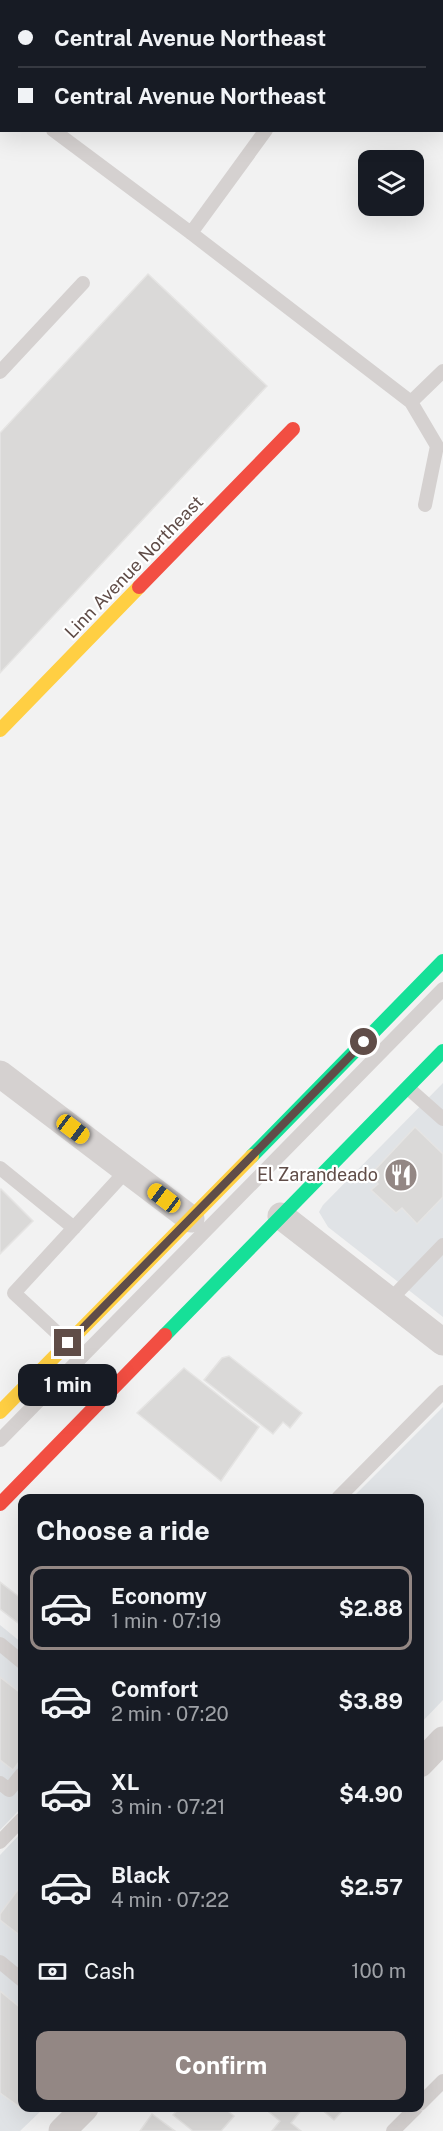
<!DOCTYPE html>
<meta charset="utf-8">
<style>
body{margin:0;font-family:"Public Sans",sans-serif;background:#242831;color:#f1f3f6;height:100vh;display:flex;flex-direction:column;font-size:22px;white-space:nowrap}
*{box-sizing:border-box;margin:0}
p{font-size:20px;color:#9ea1a6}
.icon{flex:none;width:33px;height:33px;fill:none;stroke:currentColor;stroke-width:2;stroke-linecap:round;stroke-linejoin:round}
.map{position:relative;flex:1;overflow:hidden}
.drawer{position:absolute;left:18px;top:1494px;width:406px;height:618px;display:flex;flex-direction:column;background:#171b24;border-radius:12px;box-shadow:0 6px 24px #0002}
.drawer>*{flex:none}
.banner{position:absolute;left:0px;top:0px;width:444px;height:132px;box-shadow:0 6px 24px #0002;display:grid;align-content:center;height:132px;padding:0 18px;background:#171b24}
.buttons{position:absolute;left:358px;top:150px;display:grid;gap:12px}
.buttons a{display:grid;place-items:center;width:66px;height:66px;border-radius:12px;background:#171b24;box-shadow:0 6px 24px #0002;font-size:30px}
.end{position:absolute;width:27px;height:27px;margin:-14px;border:8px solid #604d48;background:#fff;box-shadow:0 0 0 3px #fff}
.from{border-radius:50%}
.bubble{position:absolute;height:42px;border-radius:12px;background:#171b24;box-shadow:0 6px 24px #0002;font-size:20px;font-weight:700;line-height:42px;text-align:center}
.car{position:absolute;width:18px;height:36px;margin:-18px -9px;border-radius:8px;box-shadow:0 0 4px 2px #0007;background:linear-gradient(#f5c518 24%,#345 0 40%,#f5c518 0 76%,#345 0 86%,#f5c518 0)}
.banner b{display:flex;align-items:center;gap:21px;height:57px;font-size:22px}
.banner b+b{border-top:2px solid #363941}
.banner i{width:15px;height:15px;background:#f1f3f6}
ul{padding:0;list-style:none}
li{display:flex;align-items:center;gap:18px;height:84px;margin:0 12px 9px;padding:0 6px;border:3px solid transparent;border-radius:12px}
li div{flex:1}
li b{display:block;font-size:22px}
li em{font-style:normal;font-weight:700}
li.selected{border-color:#938784}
li>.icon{width:54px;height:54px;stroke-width:1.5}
h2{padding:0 18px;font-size:27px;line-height:72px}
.pay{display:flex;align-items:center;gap:15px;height:66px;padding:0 18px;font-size:22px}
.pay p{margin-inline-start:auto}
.button{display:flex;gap:12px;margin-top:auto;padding:12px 18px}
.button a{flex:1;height:69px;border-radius:12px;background:#938784;color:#fff;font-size:24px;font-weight:700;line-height:69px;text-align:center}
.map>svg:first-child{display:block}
</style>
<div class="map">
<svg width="443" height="2131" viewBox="0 0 443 2131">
<rect width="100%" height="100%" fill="#f2f2f2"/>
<!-- commercial -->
<path fill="#e0e3e6" d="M443 1083V1317L328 1227 319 1212 323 1205Z
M443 1407V1700L420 1724V1498H352Z
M0 1625 22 1643V1807L0 1830Z
M22 1832V2108H44L20 2131H0V1855Z"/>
<!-- building -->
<path fill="#dad9d8" stroke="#e5e4e3" stroke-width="1.5" d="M148 274 267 386 0 673V433Z
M415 1127 443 1154V1197L417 1224 402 1208 396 1213 371 1190 378 1184 370 1175Z
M1 1189 33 1221 0 1254V1191Z
M229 1356 302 1413 290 1428 283 1422 273 1434 204 1380 222 1358Z
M184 1368 259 1427 221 1481 137 1413Z
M0 1582 22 1599V1626L0 1609Z
M0 1677 22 1694V1758L13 1770 0 1760Z
M22 1884V1937L0 1920V1914Z
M0 1991 22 2009V2107L21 2108 0 2093Z
M179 2108H224L234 2116 221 2131H193L173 2115Z
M264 2108H303L291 2123 301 2131H272L280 2121Z
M320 2108H345L334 2120Z
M152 2114 175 2131H140Z"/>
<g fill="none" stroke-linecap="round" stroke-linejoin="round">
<!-- lane -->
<path stroke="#d5d1d0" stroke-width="14" d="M364 2 365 0
M0 91 2 92
M53 130 191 233 411 402 443 371
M191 233 266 130
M0 372 83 283
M411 402 437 446 425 505
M408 1088 443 1119
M0 1168 74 1228
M390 1300 443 1245
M68 1343 14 1293 127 1170
M0 1440 443 989
M338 1498 443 1392
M0 1644 22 1662
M0 1783 9 1790 22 1774
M0 1842 22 1819
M0 1962 22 1980
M420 2104 443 2081
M393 2131 416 2108"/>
<!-- street -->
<path stroke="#d5d1d0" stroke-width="27" d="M0 1074 191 1219
M281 1216 443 1342
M420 1764 443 1740
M62 2131 85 2108"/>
<!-- fast -->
<path stroke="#16e098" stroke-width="14" d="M252 1156 443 961
M165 1335 443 1051"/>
<!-- slow -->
<path stroke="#ffcf43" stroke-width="14" d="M0 730 139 587
M0 1412 252 1156"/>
<!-- jam -->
<path stroke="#f24e42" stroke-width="14" d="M139 587 293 429
M0 1504 165 1335"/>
</g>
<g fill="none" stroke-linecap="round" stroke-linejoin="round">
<!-- route -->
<path stroke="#604d48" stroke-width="8" d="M68 1343 364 1042"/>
</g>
<!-- icons -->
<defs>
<symbol id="restaurant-disc" viewBox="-11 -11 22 22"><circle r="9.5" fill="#938784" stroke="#fff"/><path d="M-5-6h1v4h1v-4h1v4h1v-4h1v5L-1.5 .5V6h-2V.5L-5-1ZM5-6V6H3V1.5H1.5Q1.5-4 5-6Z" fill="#fff"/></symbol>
</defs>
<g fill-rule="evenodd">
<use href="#restaurant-disc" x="382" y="1156" width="38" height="38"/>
</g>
<g text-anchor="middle" stroke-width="4.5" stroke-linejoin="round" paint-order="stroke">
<!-- street labels -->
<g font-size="18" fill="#604d48" stroke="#fff">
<text transform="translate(134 567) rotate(-46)" y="6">Linn Avenue Northeast</text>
</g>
<!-- poi labels -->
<g font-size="18" fill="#604d48" stroke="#fff" text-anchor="end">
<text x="378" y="1181">El Zarandeado</text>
</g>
</g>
</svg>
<div class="buttons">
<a><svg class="icon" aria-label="layers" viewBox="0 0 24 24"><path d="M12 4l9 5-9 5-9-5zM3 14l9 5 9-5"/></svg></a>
</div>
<i class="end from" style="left:364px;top:1042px"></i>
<i class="end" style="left:68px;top:1343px"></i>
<div class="bubble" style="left:18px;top:1364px;width:99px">1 min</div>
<i class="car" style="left:73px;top:1129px;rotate:127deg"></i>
<i class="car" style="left:164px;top:1198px;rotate:307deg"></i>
<div class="banner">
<b><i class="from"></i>Central Avenue Northeast</b>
<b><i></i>Central Avenue Northeast</b>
</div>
<section class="drawer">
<h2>Choose a ride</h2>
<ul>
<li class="selected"><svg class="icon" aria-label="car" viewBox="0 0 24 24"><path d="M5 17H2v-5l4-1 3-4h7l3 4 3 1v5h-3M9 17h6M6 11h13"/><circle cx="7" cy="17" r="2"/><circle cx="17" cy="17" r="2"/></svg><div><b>Economy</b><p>1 min · 07:19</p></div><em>$2.88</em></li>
<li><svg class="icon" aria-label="car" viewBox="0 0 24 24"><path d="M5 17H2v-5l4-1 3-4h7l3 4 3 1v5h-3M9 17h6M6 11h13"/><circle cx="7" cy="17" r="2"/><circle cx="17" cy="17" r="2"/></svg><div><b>Comfort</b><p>2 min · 07:20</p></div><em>$3.89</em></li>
<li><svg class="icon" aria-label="car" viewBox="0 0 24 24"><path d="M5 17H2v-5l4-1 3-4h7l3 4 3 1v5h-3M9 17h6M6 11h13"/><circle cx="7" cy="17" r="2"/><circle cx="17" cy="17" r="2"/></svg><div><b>XL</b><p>3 min · 07:21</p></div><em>$4.90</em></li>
<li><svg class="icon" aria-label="car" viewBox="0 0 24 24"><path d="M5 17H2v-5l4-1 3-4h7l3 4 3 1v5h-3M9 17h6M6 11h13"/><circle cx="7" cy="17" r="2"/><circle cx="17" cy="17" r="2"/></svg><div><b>Black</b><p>4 min · 07:22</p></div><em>$2.57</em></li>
</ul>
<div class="pay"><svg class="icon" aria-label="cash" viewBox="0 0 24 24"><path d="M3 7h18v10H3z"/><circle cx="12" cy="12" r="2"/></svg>Cash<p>100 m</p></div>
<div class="button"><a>Confirm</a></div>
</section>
</div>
